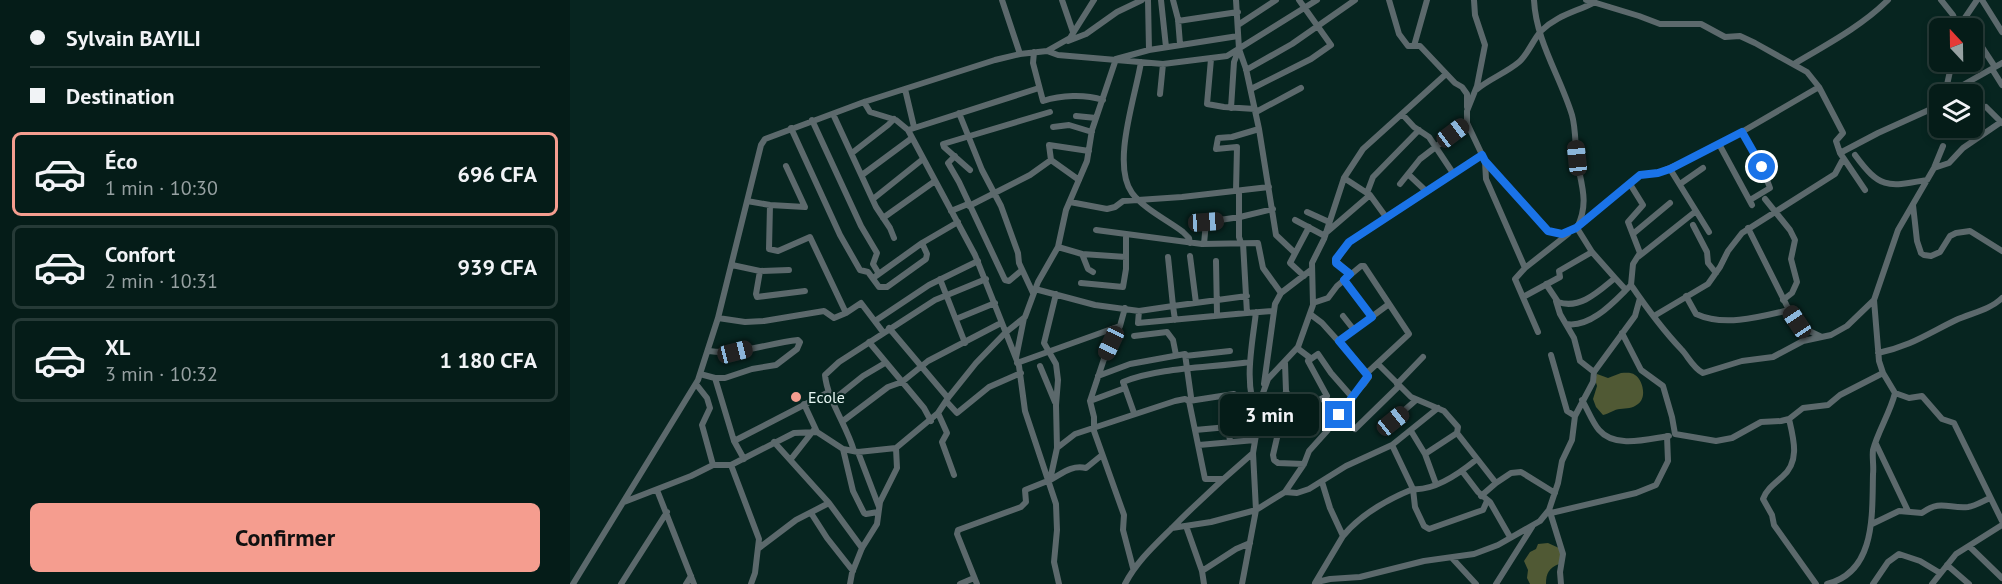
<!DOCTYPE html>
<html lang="fr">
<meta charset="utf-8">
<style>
body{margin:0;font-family:"PT Sans",sans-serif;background:#132925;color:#f1f3f6;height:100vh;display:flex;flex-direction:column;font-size:22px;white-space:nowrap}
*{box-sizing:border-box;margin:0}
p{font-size:20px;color:#97a1a2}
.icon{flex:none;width:33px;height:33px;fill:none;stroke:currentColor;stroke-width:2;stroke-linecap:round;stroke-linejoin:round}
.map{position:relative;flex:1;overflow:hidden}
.details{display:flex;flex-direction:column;background:#051c18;width:570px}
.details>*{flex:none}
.banner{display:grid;align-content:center;height:132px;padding:0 30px;background:#051c18}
.needle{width:39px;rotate:338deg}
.controls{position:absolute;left:1359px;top:18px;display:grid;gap:12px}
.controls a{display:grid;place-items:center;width:54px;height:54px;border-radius:9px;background:#051c18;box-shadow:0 3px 9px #0003,0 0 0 2px #263a37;font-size:30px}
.end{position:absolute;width:27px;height:27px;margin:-14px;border:8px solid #1a73e8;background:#fff;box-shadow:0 0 0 3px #fff}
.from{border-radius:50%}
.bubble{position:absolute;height:42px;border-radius:9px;background:#051c18;box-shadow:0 3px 9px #0003,0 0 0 2px #263a37;font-size:20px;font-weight:700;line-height:42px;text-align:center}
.car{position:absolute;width:18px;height:36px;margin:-18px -9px;border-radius:8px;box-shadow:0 0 4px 2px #0007;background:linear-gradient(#222 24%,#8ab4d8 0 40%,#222 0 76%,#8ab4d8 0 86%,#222 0)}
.banner b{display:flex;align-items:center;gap:21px;height:57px;font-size:22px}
.banner b+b{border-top:2px solid #263a37}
.banner i{width:15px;height:15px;background:#f1f3f6}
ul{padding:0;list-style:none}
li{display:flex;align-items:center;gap:18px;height:84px;margin:0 12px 9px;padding:0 18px;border:3px solid #263a37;border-radius:9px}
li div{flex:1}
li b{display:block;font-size:22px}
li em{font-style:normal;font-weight:700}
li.current{border-color:#f59d8f}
li>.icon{width:54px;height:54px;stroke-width:1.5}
.button{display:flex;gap:12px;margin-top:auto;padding:12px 30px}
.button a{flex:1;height:69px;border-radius:9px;background:#f59d8f;color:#111;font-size:24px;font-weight:700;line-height:69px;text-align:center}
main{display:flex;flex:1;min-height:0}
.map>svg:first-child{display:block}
</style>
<main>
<section class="details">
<div class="banner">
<b><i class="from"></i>Sylvain BAYILI</b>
<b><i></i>Destination</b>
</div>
<ul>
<li class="current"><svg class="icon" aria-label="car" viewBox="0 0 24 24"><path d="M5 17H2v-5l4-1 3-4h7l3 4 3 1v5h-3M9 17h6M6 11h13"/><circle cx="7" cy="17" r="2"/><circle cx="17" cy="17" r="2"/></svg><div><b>Éco</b><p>1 min · 10:30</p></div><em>696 CFA</em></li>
<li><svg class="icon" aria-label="car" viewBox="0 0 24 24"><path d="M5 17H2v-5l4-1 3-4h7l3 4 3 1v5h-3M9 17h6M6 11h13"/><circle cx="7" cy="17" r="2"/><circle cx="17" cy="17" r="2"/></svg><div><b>Confort</b><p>2 min · 10:31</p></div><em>939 CFA</em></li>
<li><svg class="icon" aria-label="car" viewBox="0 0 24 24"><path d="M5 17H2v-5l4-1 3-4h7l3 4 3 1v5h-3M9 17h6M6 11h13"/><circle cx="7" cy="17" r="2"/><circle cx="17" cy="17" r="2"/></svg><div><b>XL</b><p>3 min · 10:32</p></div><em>1 180 CFA</em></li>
</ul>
<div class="button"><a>Confirmer</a></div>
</section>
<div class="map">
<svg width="1432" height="584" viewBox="0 0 1432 584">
<rect width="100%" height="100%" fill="#072520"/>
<!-- forest -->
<path fill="#505934" d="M1051 373C1056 373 1061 372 1065 375 1073 380 1077 398 1068 404 1062 409 1057 408 1050 409 1045 409 1038 414 1033 415L1026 407 1023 399 1027 386 1025 379 1027 374 1038 378Z
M978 543 989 548 991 552 989 564C979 568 976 573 976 584H960L957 578 958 570 954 561 960 552 966 549 968 544Z"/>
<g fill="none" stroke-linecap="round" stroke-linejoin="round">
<!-- street -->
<path stroke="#5c696c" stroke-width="6" d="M432 0 450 54
M492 0 503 32
M578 0 579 50
M591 0 596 47
M603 0 608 19 610 44
M666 0 669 49 676 69 689 129 706 235 725 253
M819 0 829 34 838 46H850L885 83 892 87 897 94V107
M904 0 905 15 915 45 907 86 897 111V123L915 161 916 179 955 268 945 279 968 332
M1016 0 1069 16 1090 24H1131L1155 37 1170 36 1185 43 1237 72 1249 87 1273 133 1266 141 1270 153 1295 190
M1371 0 1383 15 1388 28
M1412 0 1432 32
M1394 19 1400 28
M608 21 668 12
M668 25 706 0
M1388 28 1407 0
M1402 32 1425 67
M498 41 516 34 547 12 572 0
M844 46 857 0
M477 51 488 55 593 64 657 56 747 0
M464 52 463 63 473 101C491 95 515 94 533 100
M641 59 637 104 654 107 685 109
M571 62C566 95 541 164 562 193 574 209 597 220 613 232L619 238 620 243
M1224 64C1256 45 1292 26 1318 0
M1422 69 1432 85
M676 70 722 44 785 0
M335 89 344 127
M681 89 741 59 761 45 729 0
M906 90C919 79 936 73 949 62 958 54 963 40 971 31 987 15 1006 12 1025 2
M590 94 593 64
M1375 94 1382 62
M1377 94 1432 63
M294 102 300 112 326 120 338 130 405 255 449 366 455 411 486 504 487 530 484 562 489 584
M1416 107 1432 123
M661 108 664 62 669 49
M686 112 731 88
M389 113 412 170 431 206 448 253 449 263 463 293
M263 114 306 207 320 228 324 238
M832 114 844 127 859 137 883 173
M506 116 526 118
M242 120 291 226 307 253 303 264 309 274
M483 127 499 125 522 132
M221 128 270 235 290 270 298 272 309 287H317L356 259 357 254 352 243
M338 130 469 88
M1172 132 1192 167 1200 188 1180 200
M1149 144 1182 205
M282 153 318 125 324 119
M1270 153 1308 133 1370 105
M1285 155C1310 189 1317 187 1357 180
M385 156 378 163 389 182 435 280 439 281 452 270
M915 161 979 231 992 234 1007 228C1019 203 1012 187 1007 161 1005 146 1006 129 1002 115 990 76 966 41 964 0
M1364 168 1379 163 1393 148 1431 122
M1100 169 1139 232
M400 170 374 147 373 144 480 112
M838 174 856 191
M292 175 342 138
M774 178 800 195 816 217
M509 180 481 160 479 145 519 151
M830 184 850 159 897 123
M1060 184 1073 205 1058 222 1070 253 1063 264 1061 285
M1110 184 1133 168
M666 191 667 147 646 149 648 138 662 137 689 129
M669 191V237L671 243
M797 193 803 177 849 130
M303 199 353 159
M1195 199 1220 230 1225 240 1221 259 1227 282 1222 293 1213 300
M177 201 200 205 235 207 216 166
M500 202 537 209 545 207 553 201 612 197 699 187
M200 205 199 249 208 251 240 237 276 313
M1343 205 1347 241 1351 253 1354 255 1361 256 1370 252 1380 236 1386 233 1400 231 1432 251
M399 206 460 175 481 160
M381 211 398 204
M737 212 759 222
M313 218 365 181
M725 220 755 236
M1123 225 1137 252 1138 263 1146 273
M1009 226 1070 175 1088 173 1114 162 1170 133 1249 87
M1007 228 1022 252 1045 278
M1178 228 1219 310C1227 323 1236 331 1250 336
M526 230 632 244 688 243 693 268 711 293
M757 232 800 195
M1064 233 1100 203
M673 243 677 313 703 311
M634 244 636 222 670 217 703 209
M488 247 512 254 518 269 523 272
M512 254 556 257
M620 256 626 303
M1068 257 1126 211
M646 261 647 314
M162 265 190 271 219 270
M955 268 998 234
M190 271 186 294 187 297 235 291
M780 274 766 261 778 243 912 155
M306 276 352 243 388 222
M734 276 720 263 739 227
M370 279 395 343
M774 280 802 317
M511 283 553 287 556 269V234
M976 284 988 302C1010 310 1029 291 1045 278L1056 290 1061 285C1076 307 1092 329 1111 349 1118 356 1123 368 1133 373L1172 361 1203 357 1233 341 1261 335 1277 326 1304 300
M465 289 525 305 569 311 603 306 598 257
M1116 296 1126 314C1154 327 1190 317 1219 310
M953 297 990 277 989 271 1022 252
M986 301 990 314 1004 338 1010 361 1024 372
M743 303 758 298 767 286 791 266H794L839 334 797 373
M555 308 550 326 534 359 520 401 524 417V431L554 515 553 530 563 568
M569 311 568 323 677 313
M686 312C682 347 673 384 688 418
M773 316 784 330
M1084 316 1138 284 1150 267 1158 251 1172 233 1265 174 1272 161
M148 318 175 322 194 321 254 311 264 318 276 313 291 303 313 332
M386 319 425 303
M605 320 603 306 677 296
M305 321 359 285 408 261
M996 324C1019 328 1041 305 1056 290
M319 328 378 398
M1052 333 1071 370 1093 386 1102 417 1105 434 1146 441 1162 438 1191 422 1211 421 1219 419 1233 408 1258 405 1270 395 1313 373
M564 336 597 332 603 340 606 355
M769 341 819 304
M299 342 354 408 361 421
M1308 353C1341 346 1357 334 1386 320 1401 313 1420 310 1432 298
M981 355 997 411 1005 416
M615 356 660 351
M446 358 454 318
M738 361 748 354 761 373 782 397
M447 363 550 326
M715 363 716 391 726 412 757 396 738 361 739 357 727 348
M808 364 841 397 874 411 888 427 887 433 926 483 941 473 951 472 985 493
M470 366 485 402
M130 374 145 378H155L182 369 206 365 227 349 230 342 228 340C198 343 167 356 139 351
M528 376 560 364 615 354 621 397 619 401 635 479H653
M145 378 164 441 174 459
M126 384 137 398 140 408 132 425 143 465
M694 384 705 304 711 293 741 270
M827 384 853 357
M1325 393 1339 398 1352 396 1372 419 1384 423 1432 521
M263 400 293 376 315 363
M1012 400C1018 410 1022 422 1029 430 1045 449 1078 439 1099 436
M376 401 387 413 419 387 451 373
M520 401 555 388
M234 404 247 432
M368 413 377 433 372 442 384 475
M564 413 553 382C590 367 640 368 680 362
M769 415 785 429 829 386
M1219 419C1224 440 1230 462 1212 477 1204 484 1196 490 1193 499L1202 515 1204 525 1246 584
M273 421 318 387 332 382 358 361 431 323
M687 429H709L716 391
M709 429 703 455 704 460 708 463 734 464
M625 430 658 427 660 441
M812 430 846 400
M841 431 855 454 887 433
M164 441 259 392
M204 442 259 503 292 548
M1306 444 1338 511
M629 445 685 440
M487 448 505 434 605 401 615 399 619 401 664 394
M273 449 283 491 294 513 296 514 308 512
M284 451C277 426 257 399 255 375L269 362 365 300 416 279
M288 452 309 507
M855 454 866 484
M221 459 243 431
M907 459C890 473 865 491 843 489L845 507 854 526 859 529 913 510 917 501
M161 465 189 539 185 573 181 584
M892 471 908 492 920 502 940 537
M480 480C493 473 501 465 516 468L532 455
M87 490 124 584
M715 492 727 493 739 489 776 466 822 445 868 408
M911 496 926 483
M54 502 121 476 143 465H161L224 433 247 432 273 449 288 452 326 448
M980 512 993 554 990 572 991 584
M241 513 257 538 283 571
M981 513 1066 493 1086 485 1098 461 1097 436
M1302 524 1329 511 1352 513C1370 499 1379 509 1398 507 1405 506 1413 501 1420 498
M616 526 632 571 634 584
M602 528 641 522 686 510 715 492 734 464 739 451 757 431 772 408 794 384 799 377 797 373 752 323 740 314
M773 536C791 514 816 500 843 489L822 445
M1399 546 1432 578
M189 548 226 520 259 503
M882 558 906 584
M1377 565 1399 584
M632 571 666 549 680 543
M745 583 773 536 760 508 752 482
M3 584 128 380 148 318 191 145 195 139 294 102 425 60 450 54 477 51 500 38 524 0
M51 584 97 512
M116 584 121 576
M280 584 282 573 292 548 307 524 310 502 327 468 326 448 368 413 378 398 406 363 435 333 455 317 468 282 488 247 496 210 517 161 522 130 546 59 579 50 668 36
M390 584 404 578
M407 584 387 534 388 530 451 507 456 502 455 490 480 480 487 448 486 405 488 380 486 364 474 343 486 294
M555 584C567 561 585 545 603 527 629 501 655 477 683 453
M672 584 686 510 683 453 693 393 698 379 728 347 743 305 742 263 754 239 774 178 793 149 876 74
M748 584 747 582 760 579 790 577 854 561 904 554 928 545 970 521 979 510 988 483 992 461 1002 440 1005 416 1023 382 1024 372 1065 316 1070 298
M926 584 962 527
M1257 584C1306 572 1302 514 1303 474 1304 466 1302 458 1303 450 1308 431 1320 413 1325 393L1313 373 1309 361 1304 300 1328 230 1364 168 1373 146
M1303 584 1318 562 1329 554 1350 561 1370 573
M1362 584 1386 554 1432 525"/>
</g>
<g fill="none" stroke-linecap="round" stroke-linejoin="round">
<!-- route -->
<path stroke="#1a73e8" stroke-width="8" d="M769 415 798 376 769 341 802 317 774 280 780 274 766 263V259L779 242 912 155 915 161 978 231 992 234 1006 228 1070 175 1088 173 1100 169 1172 132 1192 167"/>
</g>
<!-- markers -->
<circle fill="#f59d8f" stroke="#072520" stroke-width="2" cx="226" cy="397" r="6"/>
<g text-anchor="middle" stroke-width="4.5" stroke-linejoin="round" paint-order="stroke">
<!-- poi labels -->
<g font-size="16" fill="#e8f8f5" stroke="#072520" text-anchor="start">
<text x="238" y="403">Ecole</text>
</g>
</g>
</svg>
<div class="controls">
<a><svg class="needle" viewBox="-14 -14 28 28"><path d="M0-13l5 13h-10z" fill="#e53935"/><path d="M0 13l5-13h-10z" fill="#97a1a2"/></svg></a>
<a><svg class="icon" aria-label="layers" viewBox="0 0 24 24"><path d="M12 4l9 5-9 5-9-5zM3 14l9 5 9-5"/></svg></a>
</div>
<i class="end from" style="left:1192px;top:167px"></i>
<i class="end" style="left:769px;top:415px"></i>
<div class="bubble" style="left:650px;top:394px;width:99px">3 min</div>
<i class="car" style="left:883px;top:133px;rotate:53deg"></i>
<i class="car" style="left:1007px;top:158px;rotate:354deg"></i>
<i class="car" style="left:636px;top:222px;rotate:86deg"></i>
<i class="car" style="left:1227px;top:322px;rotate:326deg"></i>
<i class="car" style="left:541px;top:343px;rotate:205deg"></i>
<i class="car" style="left:165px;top:352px;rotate:76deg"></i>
<i class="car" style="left:823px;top:421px;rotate:51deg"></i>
</div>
</main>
